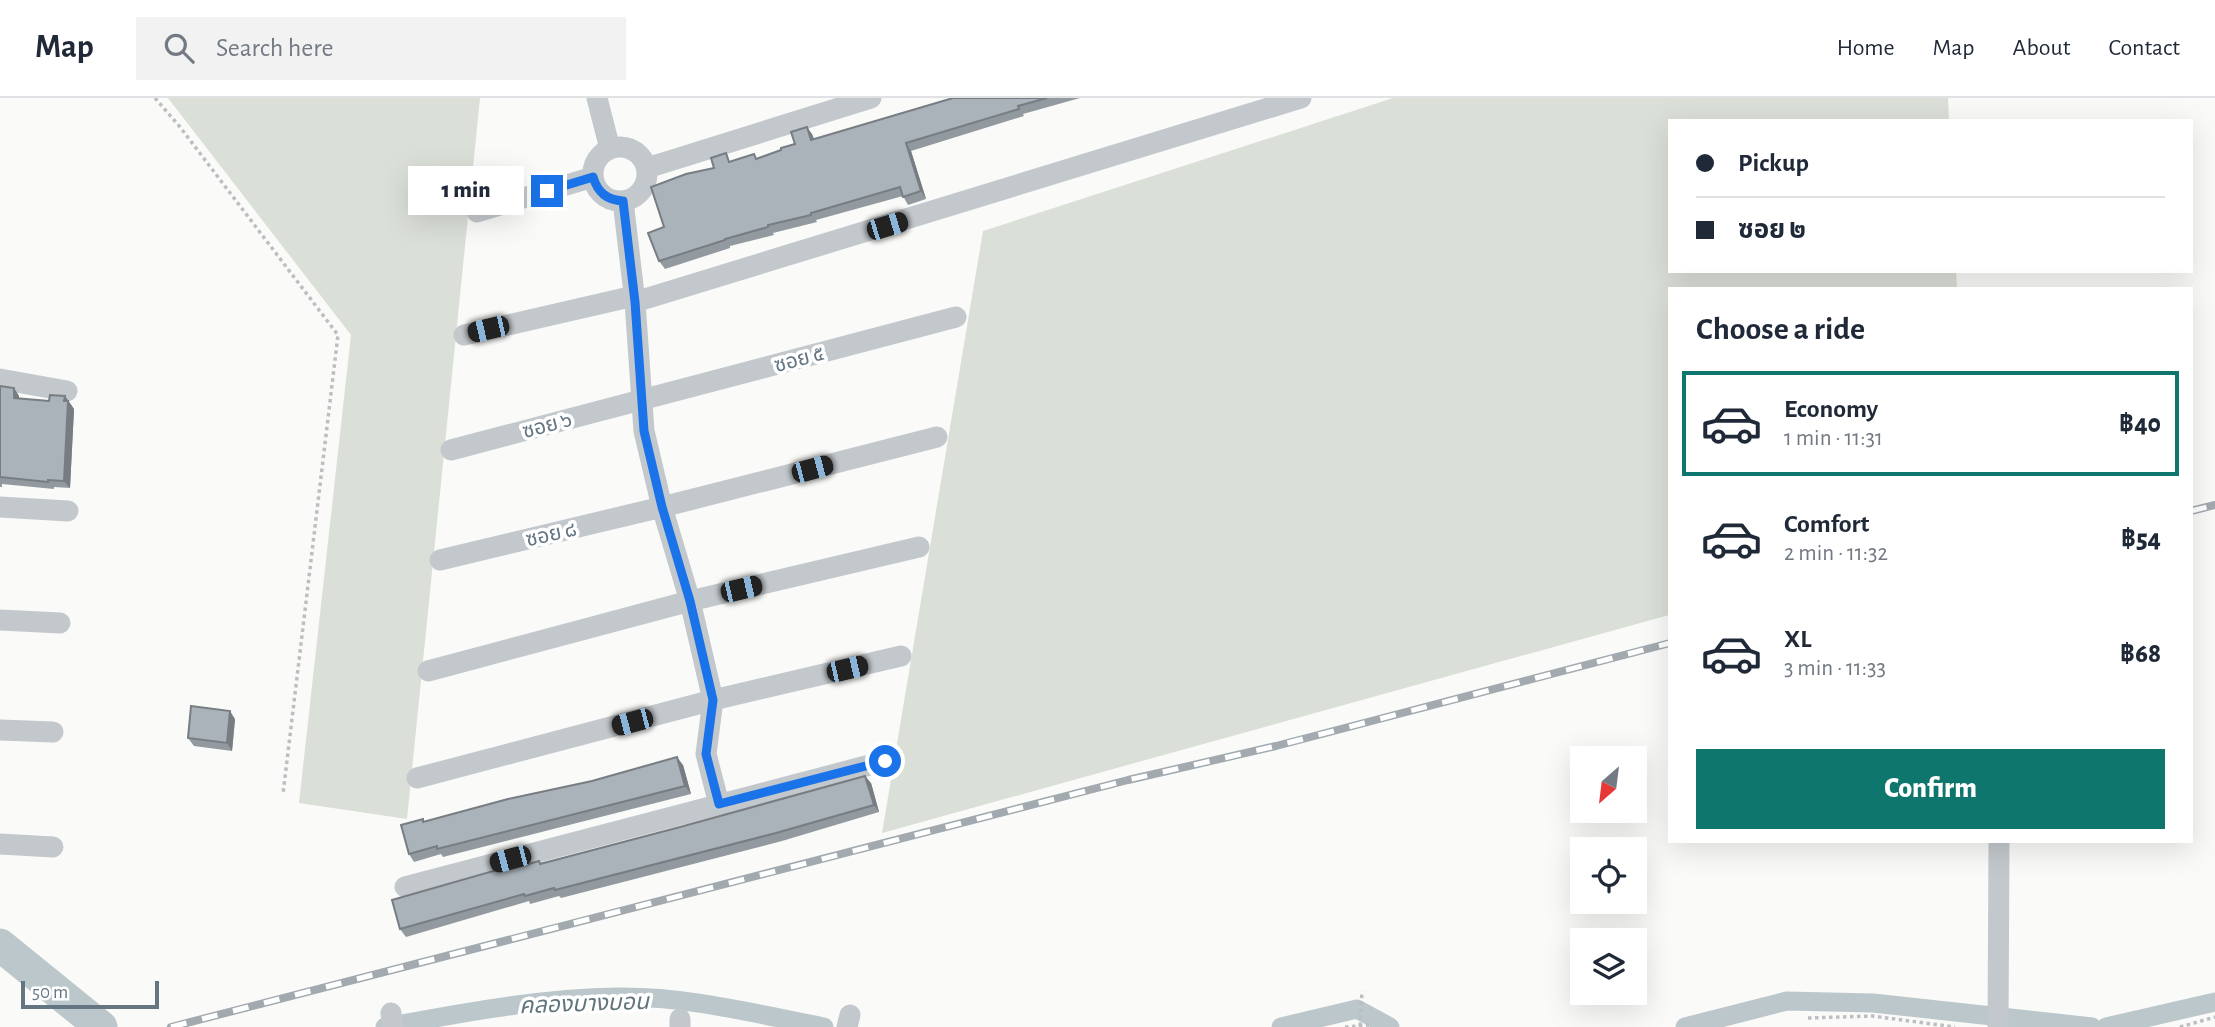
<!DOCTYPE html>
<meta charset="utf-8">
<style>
body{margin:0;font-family:"Alegreya Sans","Noto Sans Thai",sans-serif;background:#f2f2f3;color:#1f2937;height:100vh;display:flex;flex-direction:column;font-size:26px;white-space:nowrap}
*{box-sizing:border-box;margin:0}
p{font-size:23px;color:#747a83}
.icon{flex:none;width:38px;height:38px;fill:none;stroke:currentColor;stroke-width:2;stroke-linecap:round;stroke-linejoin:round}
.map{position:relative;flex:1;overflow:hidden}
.sheet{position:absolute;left:1668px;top:189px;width:525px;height:556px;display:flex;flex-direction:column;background:#fff;border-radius:0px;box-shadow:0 7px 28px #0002}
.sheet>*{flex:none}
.guide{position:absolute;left:1668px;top:21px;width:525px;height:154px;border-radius:0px;box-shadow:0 7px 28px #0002;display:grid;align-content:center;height:154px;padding:0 28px;background:#fff}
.needle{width:46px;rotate:208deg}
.buttons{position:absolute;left:1570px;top:648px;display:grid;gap:14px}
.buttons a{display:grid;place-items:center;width:77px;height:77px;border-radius:0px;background:#fff;box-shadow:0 7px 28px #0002;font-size:35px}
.scale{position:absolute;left:21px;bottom:18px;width:138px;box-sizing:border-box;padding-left:7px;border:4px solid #657683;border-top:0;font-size:19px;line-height:24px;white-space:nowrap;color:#657683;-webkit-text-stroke:5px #fff;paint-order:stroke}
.end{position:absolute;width:32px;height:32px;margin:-16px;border:9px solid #1a73e8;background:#fff;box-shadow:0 0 0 4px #fff}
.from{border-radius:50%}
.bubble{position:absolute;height:49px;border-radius:0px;background:#fff;box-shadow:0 7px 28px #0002;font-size:23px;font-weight:800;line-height:49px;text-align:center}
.car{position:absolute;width:21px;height:42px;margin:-21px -10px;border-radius:9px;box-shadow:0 0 5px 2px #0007;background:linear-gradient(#222 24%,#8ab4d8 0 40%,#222 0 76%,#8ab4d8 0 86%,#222 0)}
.guide b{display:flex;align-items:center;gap:24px;height:66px;font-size:26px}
.guide b+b{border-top:2px solid #e0e1e3}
.guide i{width:18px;height:18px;background:#1f2937}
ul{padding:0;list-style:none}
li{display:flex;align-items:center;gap:21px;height:105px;margin:0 14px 10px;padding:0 14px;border:4px solid transparent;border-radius:0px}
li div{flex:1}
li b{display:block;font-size:26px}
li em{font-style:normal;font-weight:800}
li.selected{border-color:#0f766e}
li>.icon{width:63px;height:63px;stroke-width:1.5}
h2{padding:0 28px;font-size:32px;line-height:84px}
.action{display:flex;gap:14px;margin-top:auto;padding:14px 28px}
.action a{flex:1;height:80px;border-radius:0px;background:#0f766e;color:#fff;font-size:28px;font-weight:800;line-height:80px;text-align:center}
header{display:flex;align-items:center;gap:42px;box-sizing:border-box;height:98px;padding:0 35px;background:#fff;border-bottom:2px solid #e0e1e3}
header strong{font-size:33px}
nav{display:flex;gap:38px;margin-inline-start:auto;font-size:24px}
.search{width:490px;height:63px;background:#f2f2f3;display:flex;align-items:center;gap:18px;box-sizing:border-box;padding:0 24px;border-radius:0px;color:#747a83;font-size:26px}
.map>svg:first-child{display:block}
</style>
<header>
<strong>Map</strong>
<div class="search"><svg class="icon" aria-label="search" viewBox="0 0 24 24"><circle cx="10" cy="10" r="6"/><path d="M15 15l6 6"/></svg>Search here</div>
<nav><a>Home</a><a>Map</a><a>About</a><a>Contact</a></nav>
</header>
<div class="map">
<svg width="2215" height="929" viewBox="0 0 2215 929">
<rect width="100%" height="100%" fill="#fafaf8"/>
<!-- green -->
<path fill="#dadfd7" d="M168 0H480L407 721 299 705 351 237Z
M1393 0H1948L1949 23H1670V173H1956L1957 191H1670L1669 517 882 735 983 133Z"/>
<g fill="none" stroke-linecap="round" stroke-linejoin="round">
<!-- canal -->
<path stroke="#bbc7cb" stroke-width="19" d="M385 929C462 915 539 900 618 899 688 898 756 916 824 929
M1281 929 1357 911 1390 929
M1685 929 1787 903 1873 905 2092 929
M2106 929 2215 904"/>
<!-- river -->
<path stroke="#bbc7cb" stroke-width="33" d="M0 847 101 929"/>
<!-- path -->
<path stroke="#bbbfc2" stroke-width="3.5" stroke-dasharray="3.5 3.5" stroke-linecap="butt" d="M155 0 180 29 338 237 283 696
M1808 920 1872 918 1955 929
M1360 928 1362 893
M1345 929 1369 927 1371 929
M2180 929 2215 919"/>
<!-- minor -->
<path stroke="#c3c8cc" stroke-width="21" d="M597 0 610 51
M593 76a27 27 0 1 1 54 0a27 27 0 1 1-54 0Z
M647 70 871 0
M623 103 635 204 644 333 662 409 690 503 713 602 706 656 719 706
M477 114 593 79
M635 204 1301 0
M464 237 634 198
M0 281 67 293
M451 352 956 219
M0 409 68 413
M440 462 662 409 937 339
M0 522 60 525
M428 573 690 503 919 449
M0 632 53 634
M417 680 713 602 901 558
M0 746 53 749
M405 789 885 663
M391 915 393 929
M680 921V929
M847 929 850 917
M1998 929 1999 744"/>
<defs>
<path id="rail" d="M2191 413 2215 407
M171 929 1128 682 1276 648 1670 545"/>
</defs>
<!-- rail casing -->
<use href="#rail" stroke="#a2aab0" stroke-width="8"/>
<!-- rail -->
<use href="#rail" stroke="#fff" stroke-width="5" stroke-dasharray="16" stroke-linecap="butt"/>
</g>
<!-- wall -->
<path fill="#929a9f" d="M953 0H1080L1023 16 1024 18 911 53 926 101 908 107 903 98 816 122 817 124 773 135 774 137 730 148V150L665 171 659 163 664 129 714 70 732 63 757 61 781 52 812 36 814 41Z
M0 288 14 290 19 298V301L49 303 65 298 74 311 70 390 54 389V391L2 386V389H0Z
M235 621 232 653 194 648 188 640Z
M683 667 691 696 443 759 441 756 414 764 409 756 423 721 424 724Z
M871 685 879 714 782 743 561 800 559 798 530 806 529 803 406 839 400 831 511 768 512 770 540 765Z"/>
<!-- shaded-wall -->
<path fill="#777d82" d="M807 29 812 36 817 50 811 42Z
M906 45 911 53 926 101 921 93Z
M14 290 19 298V308L14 300Z
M65 298 74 311 70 390 64 383Z
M230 613 235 621 232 653 227 645Z
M677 659 683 667 691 696 685 688Z
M865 678 871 685 879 714 874 707Z"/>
<!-- building -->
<path fill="#aab3b9" stroke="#777d82" stroke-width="2" d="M953 0H1047L1018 8 1019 11 906 45 921 93 903 99 900 89 811 115V117L768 127V129L725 141V142L659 163 648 135 664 129 651 89 686 76 714 70 711 60 726 55 729 64 754 56 756 61 781 52V50L795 46 791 34 807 29 811 42Z
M0 288 14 290V300L49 303 50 297 65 298 64 303H68L64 383 48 382V384L0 379Z
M191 608 230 613 227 645 188 640Z
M677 659 685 688 437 751V748L409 756 401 727 423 721V724L508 701 592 683Z
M865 678 874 707 776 735 555 792 554 790 525 798 524 796 400 831 392 802 511 768V771L539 763 540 766 680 729Z"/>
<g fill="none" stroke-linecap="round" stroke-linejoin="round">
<!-- route -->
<path stroke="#1a73e8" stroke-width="9" d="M547 93 593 79C598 95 607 102 623 103L635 204 644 333 662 409 690 503 713 602 706 656 719 706 885 663"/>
</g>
<g text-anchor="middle" stroke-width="7" stroke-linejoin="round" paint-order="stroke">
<!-- street labels -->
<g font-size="21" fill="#657683" stroke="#fff">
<text transform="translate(799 261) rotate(-15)" y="7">ซอย ๕</text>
<text transform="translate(547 327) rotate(-15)" y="7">ซอย ๖</text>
<text transform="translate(551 436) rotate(-13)" y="7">ซอย ๘</text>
</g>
<!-- water labels -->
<g font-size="23" font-style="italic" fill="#60757c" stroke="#fff">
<text transform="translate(584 905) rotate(-2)" y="8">คลองบางบอน</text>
</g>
</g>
</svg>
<div class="buttons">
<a><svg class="needle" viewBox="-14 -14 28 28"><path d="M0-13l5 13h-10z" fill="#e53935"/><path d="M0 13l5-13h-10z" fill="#747a83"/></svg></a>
<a><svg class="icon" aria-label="locate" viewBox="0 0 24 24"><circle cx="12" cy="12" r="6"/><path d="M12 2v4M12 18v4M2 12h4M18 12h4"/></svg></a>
<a><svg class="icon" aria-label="layers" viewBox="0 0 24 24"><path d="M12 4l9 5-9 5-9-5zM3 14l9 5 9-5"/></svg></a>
</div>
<div class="scale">50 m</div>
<i class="end from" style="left:885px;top:663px"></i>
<i class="end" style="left:547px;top:93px"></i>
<div class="bubble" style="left:408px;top:68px;width:116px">1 min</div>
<i class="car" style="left:887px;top:128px;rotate:73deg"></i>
<i class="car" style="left:488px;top:231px;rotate:257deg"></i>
<i class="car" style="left:812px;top:371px;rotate:75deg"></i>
<i class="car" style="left:741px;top:491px;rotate:77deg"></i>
<i class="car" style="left:847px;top:571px;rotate:77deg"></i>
<i class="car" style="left:632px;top:624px;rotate:255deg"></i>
<i class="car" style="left:510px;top:761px;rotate:255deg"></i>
<div class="guide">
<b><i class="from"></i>Pickup</b>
<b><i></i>ซอย ๒</b>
</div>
<section class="sheet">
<h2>Choose a ride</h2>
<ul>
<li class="selected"><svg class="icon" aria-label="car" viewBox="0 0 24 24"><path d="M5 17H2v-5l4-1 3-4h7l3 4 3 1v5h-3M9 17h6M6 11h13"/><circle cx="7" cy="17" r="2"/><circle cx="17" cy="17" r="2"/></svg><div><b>Economy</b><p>1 min · 11:31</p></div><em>฿40</em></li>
<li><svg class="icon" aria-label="car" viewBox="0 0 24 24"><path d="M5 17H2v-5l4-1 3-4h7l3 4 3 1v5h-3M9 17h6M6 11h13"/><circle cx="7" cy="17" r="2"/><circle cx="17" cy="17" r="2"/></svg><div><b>Comfort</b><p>2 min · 11:32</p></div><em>฿54</em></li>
<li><svg class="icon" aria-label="car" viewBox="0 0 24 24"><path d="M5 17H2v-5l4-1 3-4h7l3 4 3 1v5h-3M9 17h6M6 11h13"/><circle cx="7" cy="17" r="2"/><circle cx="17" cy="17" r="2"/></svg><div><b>XL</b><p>3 min · 11:33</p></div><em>฿68</em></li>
</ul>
<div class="action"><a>Confirm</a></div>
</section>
</div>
